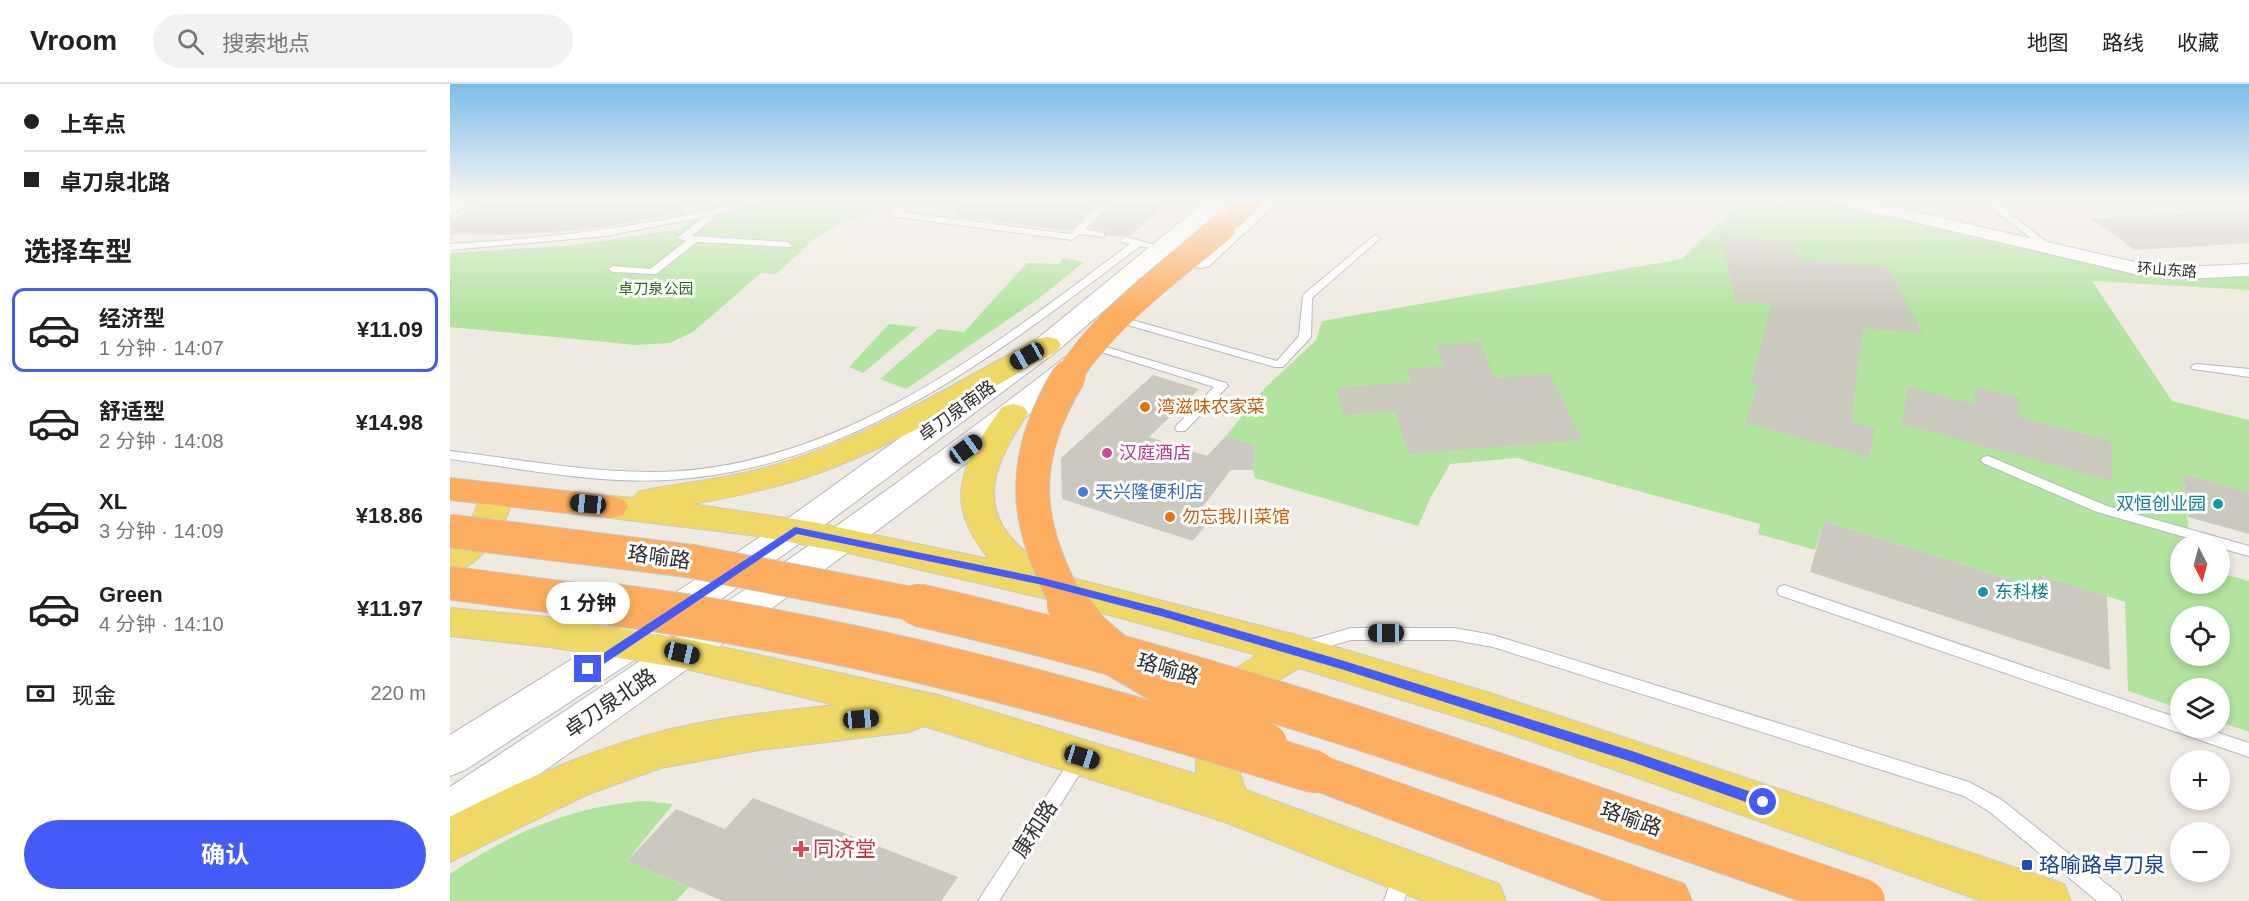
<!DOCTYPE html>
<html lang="zh">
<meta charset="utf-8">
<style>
body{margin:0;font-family:Helvetica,"Noto Sans SC",sans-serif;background:#f2f2f2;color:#222;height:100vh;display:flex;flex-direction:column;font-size:22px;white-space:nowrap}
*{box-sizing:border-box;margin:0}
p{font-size:20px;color:#767676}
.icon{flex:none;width:33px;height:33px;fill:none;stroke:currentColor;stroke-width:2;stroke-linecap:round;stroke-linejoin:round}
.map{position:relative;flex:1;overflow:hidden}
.side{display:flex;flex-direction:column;background:#fff;width:450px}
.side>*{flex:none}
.hud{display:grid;align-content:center;height:132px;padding:0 24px;background:#fff}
.needle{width:39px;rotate:174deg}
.controls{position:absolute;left:1720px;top:450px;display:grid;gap:12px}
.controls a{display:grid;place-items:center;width:60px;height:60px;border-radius:50%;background:#fff;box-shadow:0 3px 9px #0003;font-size:30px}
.end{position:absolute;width:27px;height:27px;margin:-14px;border:8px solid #455bf7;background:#fff;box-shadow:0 0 0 3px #fff}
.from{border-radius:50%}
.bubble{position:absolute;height:42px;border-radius:21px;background:#fff;box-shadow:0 3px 9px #0003;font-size:20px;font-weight:700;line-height:42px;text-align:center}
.car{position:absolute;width:18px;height:36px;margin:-18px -9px;border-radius:8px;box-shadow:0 0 4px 2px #0007;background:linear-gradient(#222 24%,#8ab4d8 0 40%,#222 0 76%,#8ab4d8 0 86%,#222 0)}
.hud b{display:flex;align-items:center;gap:21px;height:57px;font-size:22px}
.hud b+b{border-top:2px solid #e0e0e0}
.hud i{width:15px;height:15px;background:#222}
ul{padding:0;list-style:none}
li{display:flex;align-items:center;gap:18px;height:84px;margin:0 12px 9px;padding:0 12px;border:3px solid transparent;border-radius:12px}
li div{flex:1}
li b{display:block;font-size:22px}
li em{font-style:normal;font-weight:700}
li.on{border-color:#455bf7}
li>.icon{width:54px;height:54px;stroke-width:1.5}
h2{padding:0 24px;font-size:27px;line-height:72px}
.pay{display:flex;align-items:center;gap:15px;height:66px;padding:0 24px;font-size:22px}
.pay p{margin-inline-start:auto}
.action{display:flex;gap:12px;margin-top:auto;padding:12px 24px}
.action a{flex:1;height:69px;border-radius:36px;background:#455bf7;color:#fff;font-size:24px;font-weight:700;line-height:69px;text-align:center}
header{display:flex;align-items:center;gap:36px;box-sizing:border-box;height:84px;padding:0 30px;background:#fff;border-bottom:2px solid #e0e0e0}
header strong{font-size:28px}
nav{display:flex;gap:33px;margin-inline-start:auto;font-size:21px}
.search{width:420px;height:54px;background:#f2f2f2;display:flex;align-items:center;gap:15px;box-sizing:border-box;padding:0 21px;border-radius:33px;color:#767676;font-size:22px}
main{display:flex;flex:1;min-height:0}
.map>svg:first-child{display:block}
</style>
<header>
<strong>Vroom</strong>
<div class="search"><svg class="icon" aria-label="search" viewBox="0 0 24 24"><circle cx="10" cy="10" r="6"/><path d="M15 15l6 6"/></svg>搜索地点</div>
<nav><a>地图</a><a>路线</a><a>收藏</a></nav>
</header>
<main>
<section class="side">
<div class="hud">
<b><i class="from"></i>上车点</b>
<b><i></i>卓刀泉北路</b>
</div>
<h2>选择车型</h2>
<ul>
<li class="on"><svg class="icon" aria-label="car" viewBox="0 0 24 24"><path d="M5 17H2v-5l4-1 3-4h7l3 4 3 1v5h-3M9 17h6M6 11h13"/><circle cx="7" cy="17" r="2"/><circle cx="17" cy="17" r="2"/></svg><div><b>经济型</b><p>1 分钟 · 14:07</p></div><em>¥11.09</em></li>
<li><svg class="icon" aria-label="car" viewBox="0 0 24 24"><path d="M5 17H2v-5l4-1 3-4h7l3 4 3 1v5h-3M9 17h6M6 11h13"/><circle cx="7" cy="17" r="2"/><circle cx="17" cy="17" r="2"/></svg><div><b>舒适型</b><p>2 分钟 · 14:08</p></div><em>¥14.98</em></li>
<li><svg class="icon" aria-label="car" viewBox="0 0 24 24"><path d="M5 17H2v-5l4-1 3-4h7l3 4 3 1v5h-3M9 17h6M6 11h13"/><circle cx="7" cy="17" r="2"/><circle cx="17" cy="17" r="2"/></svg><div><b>XL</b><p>3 分钟 · 14:09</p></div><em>¥18.86</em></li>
<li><svg class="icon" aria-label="car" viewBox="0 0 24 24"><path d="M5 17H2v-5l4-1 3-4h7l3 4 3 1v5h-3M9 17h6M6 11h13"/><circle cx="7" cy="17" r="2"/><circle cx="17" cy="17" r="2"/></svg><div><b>Green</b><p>4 分钟 · 14:10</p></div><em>¥11.97</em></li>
</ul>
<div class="pay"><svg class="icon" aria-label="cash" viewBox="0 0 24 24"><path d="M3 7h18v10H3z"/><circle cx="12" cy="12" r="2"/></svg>现金<p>220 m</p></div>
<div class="action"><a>确认</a></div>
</section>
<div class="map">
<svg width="1799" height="817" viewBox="0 0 1799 817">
<rect width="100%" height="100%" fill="#efeae1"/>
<!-- green -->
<path fill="#b2e49f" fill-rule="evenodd" d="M270 116H445L369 151 326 190 311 189 243 248 220 259 186 261 0 243V169L126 161 229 145Z
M1269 116H1407L1467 138 1529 155 1572 164 1685 177 1799 184V206L1642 197 1722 317 1799 336V408L1733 390 1740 460H1731V500H1770V489L1799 497V648L1770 638V604H1731V625L1678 607 1675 518 1589 491 1587 504 1374 437 1365 466 1308 450 1310 440 1067 374 1000 380 981 413 968 442 805 394 803 386 805 361 776 352 815 304 866 256 872 237 1232 175 1286 122ZM1731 532H1770V572H1731Z
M1562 116H1720L1571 123Z
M612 174 634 178 588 215 456 305 430 295 488 245 514 248 577 179 609 180Z
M439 240 468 243 413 289 399 283Z
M193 717 223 720 177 777 239 803 226 817H0V790C58 750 122 722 193 717Z"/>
<!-- building -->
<path fill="#cbc8bf" d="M40 116H232L233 129 155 143 105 148 52 151 0 150V138Z
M506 116H651L620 147 506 133Z
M666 116H723L680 152H656L654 147 640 144Z
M1799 126V159L1703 165 1685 166 1641 135Z
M1270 153 1342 158 1349 176 1437 182 1473 249 1413 244 1401 338 1425 344 1419 373 1295 339 1308 301 1301 299 1321 220 1286 218Z
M1030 258 1045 294 1100 290 1132 356 958 370 946 327 893 331 887 304 961 298 957 285 994 282 986 261Z
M703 291 749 305 699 353 757 372 776 352 805 361 803 386H781L750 426 764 431 743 457 612 415 611 374Z
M1459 303 1524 320 1526 303 1570 314 1569 333 1661 357 1663 397 1451 340Z
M1733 390 1799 408V450L1738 433Z
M1374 437 1587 504 1588 491 1657 512 1660 586 1360 488Z
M303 714 508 793 491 817H273L177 777 226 725 275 745Z"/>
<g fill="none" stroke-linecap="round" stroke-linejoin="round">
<defs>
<path id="lane" d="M14 116H26L0 131V124Z
M297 116H312L263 131V135L241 152 337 158 342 161 340 163 247 158 206 190 163 188 158 185 163 182 200 185 236 157 227 154 254 133 155 152 0 166V160C101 154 200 143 297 116Z
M455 116H466L451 128 620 150 654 116H664L635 145 654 149V153L630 150 622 156 440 132V128Z
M924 116H943C939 120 928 120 924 116Z
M1531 116H1542L1606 165 1598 167Z
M925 151 930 154 928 156 862 214 861 253 833 283H825L674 240 673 238 674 236H682L827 277 849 252 853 211Z
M675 153 718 164 713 167 690 162C552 266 409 380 231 395 154 402 75 385 0 375V367C75 376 153 392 230 387 403 374 546 260 680 160L672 158 670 156Z
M646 260 776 299 778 302 735 347H727L725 344 727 341 764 303 642 265V261Z
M1747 280 1799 285V293L1743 285 1741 283 1743 281Z
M1538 372 1657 422 1799 462V472L1770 464V460H1759L1647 428 1533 379 1531 376 1533 373Z
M1334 501 1731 635V644H1754L1799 659V673L1329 511 1327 507 1329 503Z
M901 544H1004L1043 551 1519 698 1552 716 1669 810 1672 817H1647L1540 728 1514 712 1043 563 1004 556H901L852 570 846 568 844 564 846 560Z
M630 667 636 670 639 675 636 680 549 817H528L624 670Z
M952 782 959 784 962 791 954 817H934L945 784Z"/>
<path id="street" d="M1382 116H1413L1689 179 1732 183 1799 180V192L1732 195 1689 191 1391 121 1385 120Z"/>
<path id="secondary" d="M757 116H782L607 267 357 454 192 571 15 686 0 692V651L164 549 333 438 587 255Z
M806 116H830L759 182 750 184 741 182 738 177 741 172Z
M627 270 637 272 641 278 637 284C436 446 226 594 16 742L0 748V703C210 565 418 426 617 272Z"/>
<path id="primary" d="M597 253 607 255 611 261 607 267C529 311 451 359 366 390 326 404 284 413 242 420L363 438 539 475C490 415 513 379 552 323L563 320 574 323 578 329C550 371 524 417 566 459 575 469 588 476 600 484L603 489 846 551 1040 609 1597 794 1614 800 1621 817H1532L1180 691 1040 643 849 584C837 592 821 599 810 610 785 634 782 676 796 706L1049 800 1056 817H973L775 738 474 642 459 648 309 666 211 684 136 711 0 778V733C67 698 139 666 213 647 269 633 328 627 385 621L232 584 99 563 0 552V524L99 533 232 554 488 611 746 690V653L763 612 782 587 807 571 615 519 394 468 300 451 161 434 149 431 144 423 149 415 161 412 184 414 188 408 200 405C242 398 285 393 325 381 418 353 503 301 587 255Z
M46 399 58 402 63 410C57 444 34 480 0 490V459L21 437 34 402Z"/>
<path id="highway" d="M790 116H814C804 131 782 154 764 149L760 144Z
M0 394 161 412 173 415 178 423 173 431 161 434 0 416Z
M865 669 1218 794 1235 800 1242 817H1156L850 701 843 688 850 675Z"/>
</defs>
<!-- lane casing -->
<use href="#lane" stroke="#b4b6c1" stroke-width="2"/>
<!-- street casing -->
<use href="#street" stroke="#b4b6c1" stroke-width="2"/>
<!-- secondary casing -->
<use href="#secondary" stroke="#b4b6c1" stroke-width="2"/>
<!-- primary casing -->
<use href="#primary" stroke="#c9c9c9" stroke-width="2"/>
<!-- highway casing -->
<use href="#highway" stroke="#c9c9c9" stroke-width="2"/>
<!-- lane -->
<use href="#lane" fill="#fff" fill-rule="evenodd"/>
<!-- street -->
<use href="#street" fill="#fff" fill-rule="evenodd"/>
<!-- secondary -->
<use href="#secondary" fill="#fff" fill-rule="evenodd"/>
<!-- primary -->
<use href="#primary" fill="#efd866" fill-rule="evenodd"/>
<!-- highway -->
<use href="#highway" fill="#fcad5f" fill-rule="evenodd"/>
<defs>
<path id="highway-bridge-far2" d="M618 293C656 233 718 189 772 144"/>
<path id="highway-bridge-far1" d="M619 292C568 375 573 439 619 522
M0 447 240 477 474 522
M0 499 177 522"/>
<path id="highway-bridge" d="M165 521C404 552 636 617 865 688
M468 521C790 594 1102 709 1414 817
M618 521 638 548 665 571 816 660"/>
</defs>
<!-- highway-bridge-far2 casing -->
<use href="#highway-bridge-far2" stroke="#c9c9c9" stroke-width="27" stroke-linecap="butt"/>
<!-- highway-bridge-far1 casing -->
<use href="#highway-bridge-far1" stroke="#c9c9c9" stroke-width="35" stroke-linecap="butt"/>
<!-- highway-bridge casing -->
<use href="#highway-bridge" stroke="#c9c9c9" stroke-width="44" stroke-linecap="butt"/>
<!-- highway-bridge-far2 -->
<use href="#highway-bridge-far2" stroke="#fcad5f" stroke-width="26"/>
<!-- highway-bridge-far1 -->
<use href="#highway-bridge-far1" stroke="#fcad5f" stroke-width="33"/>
<!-- highway-bridge -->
<use href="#highway-bridge" stroke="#fcad5f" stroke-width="42"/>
</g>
<!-- sky -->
<linearGradient id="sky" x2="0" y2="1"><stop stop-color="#7bbcea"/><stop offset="0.5" stop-color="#f8f6f2"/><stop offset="1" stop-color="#f8f6f2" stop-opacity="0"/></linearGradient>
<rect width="1799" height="230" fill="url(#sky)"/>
<!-- route -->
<path fill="#455bf7" d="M345 443 593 494 714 525 891 576 1182 667 1313 712 1318 714 1320 718 1318 722 1313 724 1182 678 891 585 714 533 593 501 347 450 142 588H134V582Z"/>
<!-- markers -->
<g fill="#e8710a" stroke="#fff" stroke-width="2">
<circle cx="695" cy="323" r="6"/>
<circle cx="720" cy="433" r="6"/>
</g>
<circle fill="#d1479c" stroke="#fff" stroke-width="2" cx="657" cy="369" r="6"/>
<circle fill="#3f7fe0" stroke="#fff" stroke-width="2" cx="633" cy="408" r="6"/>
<g fill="#0f9aa8" stroke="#fff" stroke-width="2">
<circle cx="1768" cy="420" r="6"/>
<circle cx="1533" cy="508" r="6"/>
</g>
<path fill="#e0444e" stroke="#fff" stroke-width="2" d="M348 756h6v6h6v6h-6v6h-6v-6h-6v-6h6z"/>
<rect fill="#1a4fb4" stroke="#fff" stroke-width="2" x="1571" y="775" width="12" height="12" rx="3"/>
<g text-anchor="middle" stroke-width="6" stroke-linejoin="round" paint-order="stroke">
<!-- far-street labels -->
<g font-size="15" fill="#2e2e2e" stroke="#fff">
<text transform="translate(1717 186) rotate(4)" y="5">环山东路</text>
</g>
<!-- far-park labels -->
<g font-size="15" fill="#286c1d" stroke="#fff">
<text x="206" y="210">卓刀泉公园</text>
</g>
<!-- food labels -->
<g font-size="18" fill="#c56008" stroke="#fff" text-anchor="start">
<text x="707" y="329">湾滋味农家菜</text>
<text x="732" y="439">勿忘我川菜馆</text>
</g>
<!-- street labels -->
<g font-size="18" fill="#2e2e2e" stroke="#fff">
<text transform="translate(507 327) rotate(-36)" y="6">卓刀泉南路</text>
</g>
<!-- hotel labels -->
<g font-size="18" fill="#b23c85" stroke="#fff" text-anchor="start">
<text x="669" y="375">汉庭酒店</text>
</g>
<!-- shop labels -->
<g font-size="18" fill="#366cbe" stroke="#fff" text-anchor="start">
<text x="645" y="414">天兴隆便利店</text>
</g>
<!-- culture labels -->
<g font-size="18" fill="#0d838f" stroke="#fff" text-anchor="end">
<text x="1756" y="426">双恒创业园</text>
<text x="1545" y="514" text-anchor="start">东科楼</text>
</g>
<!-- near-street labels -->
<g font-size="21" fill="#2e2e2e" stroke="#fff">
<text transform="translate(209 473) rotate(8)" y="7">珞喻路</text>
<text transform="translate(718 585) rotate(16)" y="7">珞喻路</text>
<text transform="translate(160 619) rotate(-34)" y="7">卓刀泉北路</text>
<text transform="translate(1181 735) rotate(19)" y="7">珞喻路</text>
<text transform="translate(585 745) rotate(-57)" y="7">康和路</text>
</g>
<!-- near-health labels -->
<g font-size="21" fill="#be3a42" stroke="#fff" text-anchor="start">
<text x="363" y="772">同济堂</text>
</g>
<!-- near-transit labels -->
<g font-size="21" fill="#164399" stroke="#fff" text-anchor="start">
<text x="1589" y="788">珞喻路卓刀泉</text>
</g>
</g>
</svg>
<div class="controls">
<a><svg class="needle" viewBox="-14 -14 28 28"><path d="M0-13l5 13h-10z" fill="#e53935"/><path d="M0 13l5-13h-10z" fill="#767676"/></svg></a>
<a><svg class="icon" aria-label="locate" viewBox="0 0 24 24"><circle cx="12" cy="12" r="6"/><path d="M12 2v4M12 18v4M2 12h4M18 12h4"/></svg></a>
<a><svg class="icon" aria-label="layers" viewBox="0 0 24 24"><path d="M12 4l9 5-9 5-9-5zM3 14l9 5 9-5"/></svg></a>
<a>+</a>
<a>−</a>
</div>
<i class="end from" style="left:1313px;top:718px"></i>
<i class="end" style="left:138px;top:585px"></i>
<div class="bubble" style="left:96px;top:498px;width:84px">1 分钟</div>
<i class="car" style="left:577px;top:272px;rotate:241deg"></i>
<i class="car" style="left:516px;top:365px;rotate:54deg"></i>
<i class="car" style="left:138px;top:420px;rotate:276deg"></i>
<i class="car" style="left:936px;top:549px;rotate:270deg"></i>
<i class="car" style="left:232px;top:569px;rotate:103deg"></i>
<i class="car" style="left:411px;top:635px;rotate:85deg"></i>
<i class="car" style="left:632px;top:673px;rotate:107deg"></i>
</div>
</main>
